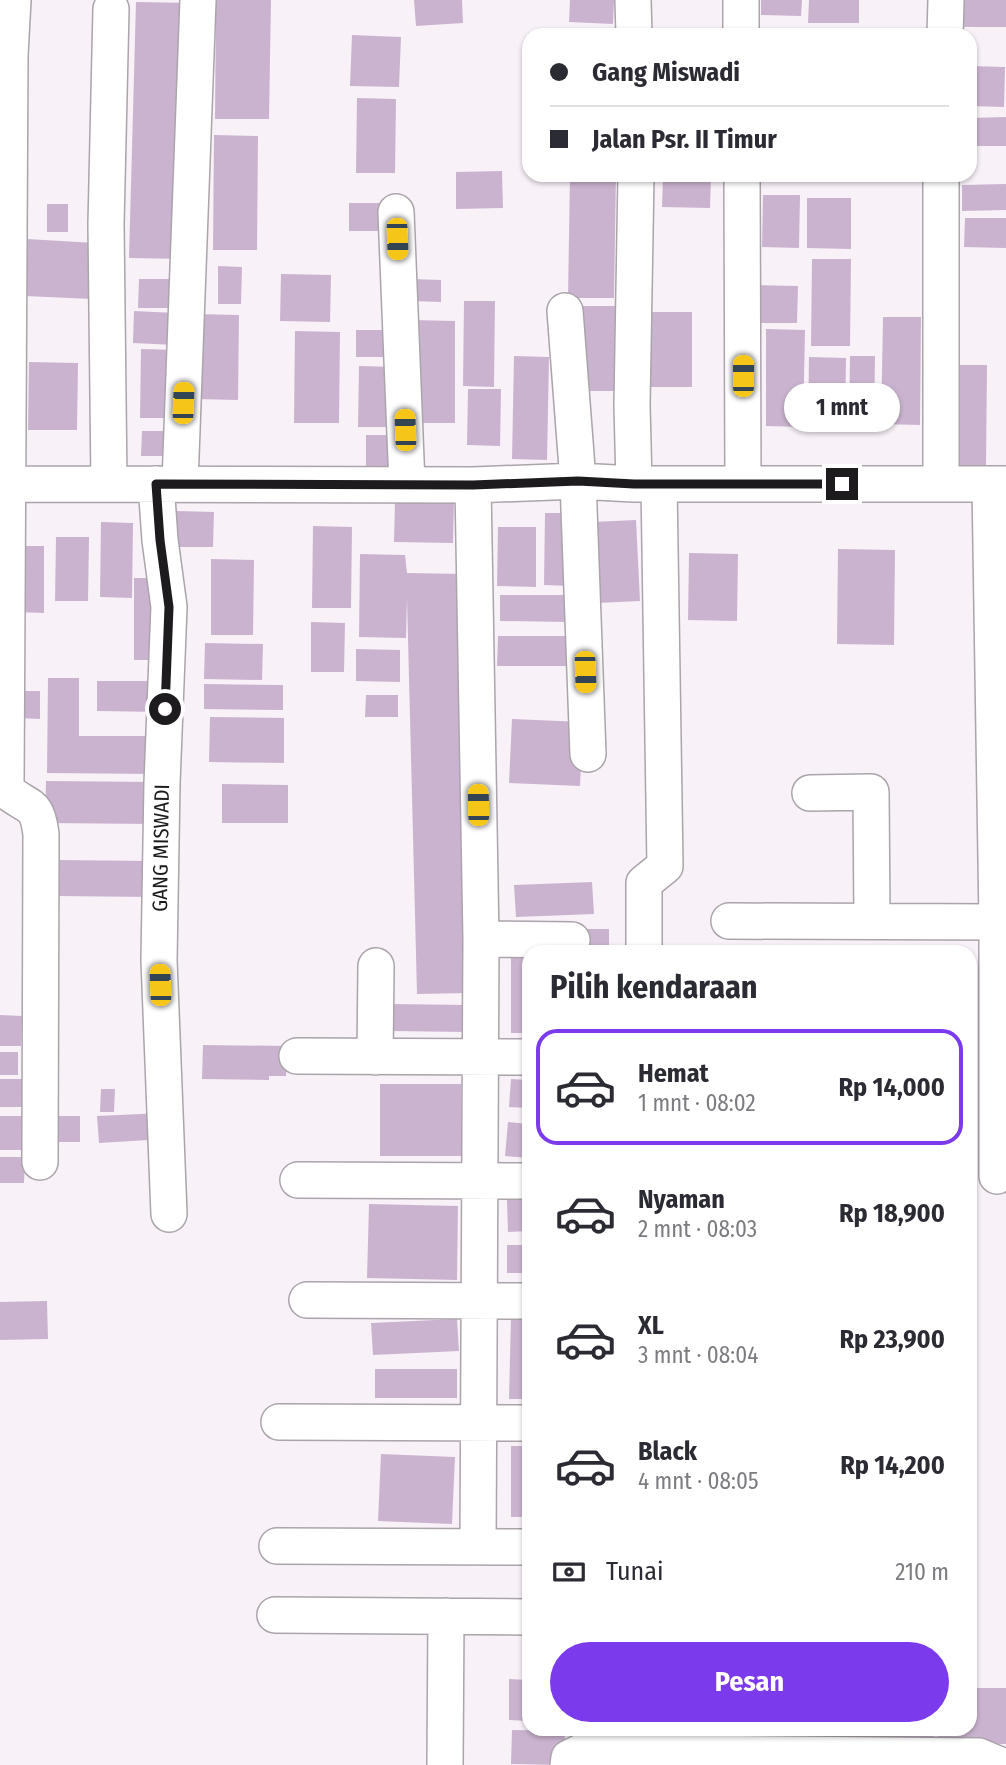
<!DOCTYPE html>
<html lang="id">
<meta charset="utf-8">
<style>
body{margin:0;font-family:"Fira Sans Condensed",sans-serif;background:#f2f2f3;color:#2b2b33;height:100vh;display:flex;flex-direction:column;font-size:26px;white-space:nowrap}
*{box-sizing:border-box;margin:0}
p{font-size:23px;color:#7c7c81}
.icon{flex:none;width:38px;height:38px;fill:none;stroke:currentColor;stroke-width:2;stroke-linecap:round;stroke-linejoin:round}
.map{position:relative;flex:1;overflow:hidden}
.drawer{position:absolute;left:522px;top:945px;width:455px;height:791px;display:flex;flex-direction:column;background:#fff;border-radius:21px;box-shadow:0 2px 5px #0004}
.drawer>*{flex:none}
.guide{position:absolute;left:522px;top:28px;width:455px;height:154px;border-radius:21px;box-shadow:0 2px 5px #0004;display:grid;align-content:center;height:154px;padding:0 28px;background:#fff}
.end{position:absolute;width:32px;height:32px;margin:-16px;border:9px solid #1e1b1e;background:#fff;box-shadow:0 0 0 4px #fff}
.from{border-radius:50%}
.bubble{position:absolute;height:49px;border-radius:24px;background:#fff;box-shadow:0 2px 5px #0004;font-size:23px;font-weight:700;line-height:49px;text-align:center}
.car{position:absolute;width:21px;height:42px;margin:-21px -10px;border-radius:9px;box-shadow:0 0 5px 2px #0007;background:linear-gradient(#f5c518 24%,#345 0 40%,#f5c518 0 76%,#345 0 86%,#f5c518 0)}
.guide b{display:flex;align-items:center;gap:24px;height:66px;font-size:26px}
.guide b+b{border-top:2px solid #e1e1e2}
.guide i{width:18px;height:18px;background:#2b2b33}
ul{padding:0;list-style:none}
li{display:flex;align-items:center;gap:21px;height:116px;margin:0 14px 10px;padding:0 14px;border:4px solid transparent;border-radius:21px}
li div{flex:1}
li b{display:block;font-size:26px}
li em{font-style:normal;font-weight:700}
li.on{border-color:#7c3aed}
li>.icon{width:63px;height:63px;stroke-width:1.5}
h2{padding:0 28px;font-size:32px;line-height:84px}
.pay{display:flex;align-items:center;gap:18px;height:77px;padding:0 28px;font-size:26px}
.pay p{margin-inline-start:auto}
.primary-button{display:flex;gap:14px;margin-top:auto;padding:14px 28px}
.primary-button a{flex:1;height:80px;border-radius:42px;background:#7c3aed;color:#fff;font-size:28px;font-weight:700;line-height:80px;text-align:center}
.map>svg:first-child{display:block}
</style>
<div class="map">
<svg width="1006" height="1765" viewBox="0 0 1006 1765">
<rect width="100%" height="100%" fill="#f8f1f8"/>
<!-- building -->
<path fill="#cab3cf" d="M216 0H271L269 119H215Z
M414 0H462L463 23 416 26Z
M570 0H614L613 24 569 22Z
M761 0H802L801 16 761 15Z
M809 0H859V23H808Z
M963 0H1006V27H962Z
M136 2 192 3 186 259 129 258Z
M806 30H865V35H806Z
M352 35 401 37 399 87 350 86Z
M970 66 1005 67 1004 107 970 106Z
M357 98 396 99 395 173H356Z
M1006 117V146H970V118Z
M214 135 258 136 257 250H213Z
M502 171 503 208 456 209V172Z
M570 175H616L614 298H568Z
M663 175H711L710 208 662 207Z
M1006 184V210L962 211V185Z
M763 195H800L799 248 762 247Z
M807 198H851V249L807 248Z
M349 203H394V231H349Z
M47 204H68V232H47Z
M965 218H1006V248L964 247Z
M27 239 95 243 92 299 25 296Z
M812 259H851L850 346H811Z
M218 266 242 267 241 304H218Z
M281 274 331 275 330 322 280 321Z
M139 279H174V308H138Z
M410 279 441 280V302L410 301Z
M756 285 798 286 797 323H756Z
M464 301H495L494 387 463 386Z
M577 306H626L625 391H576Z
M134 311 176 313 175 345 133 343Z
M646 312H692V387H645Z
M196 314 239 315 238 400 195 399Z
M883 317H921L920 425 881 424Z
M411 320 455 321V423H411Z
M766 329 805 330 803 427 766 426Z
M356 330H392V357H356Z
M295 331 340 332 339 423H294Z
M141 349 180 350 179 418H140Z
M514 356 549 357 547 460 512 459Z
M850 356H875L874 422H849Z
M809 357 846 358 845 427H808Z
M29 362 78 363 77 430H28Z
M958 365H987L986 465H957Z
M359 366 396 367V427H358Z
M468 389H501L500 446 467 445Z
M142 431H179L178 456H141Z
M366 435H390L389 473 366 472Z
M395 500 454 501 453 543 394 542Z
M177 511 214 512 213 547H177Z
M545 513H571L570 586 544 585Z
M636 520 640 601 597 603 593 522Z
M101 522 133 523 132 598 100 597Z
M313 526 352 527 351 608H312Z
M498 527H536V587L497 586Z
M56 537H89L88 601H55Z
M16 546H44V613L16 612Z
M838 549 895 550 894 645 837 644Z
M689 553 738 554 737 621 688 620Z
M360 554 405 555 407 573 466 574 469 993 417 994 407 599 406 638 359 637Z
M211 559 254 560 253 635H211Z
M134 578H164L163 660H134Z
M500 595H566V622L500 621Z
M311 622 345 623 344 672H311Z
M498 636H571V666H497Z
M205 643 263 644 262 680 204 679Z
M356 649 400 650V682L356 681Z
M48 678H79V736H155V774L47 773Z
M97 681H163V712L97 711Z
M204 684 283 685V710L204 709Z
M18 691H40V719L18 718Z
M366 695H398V717H365Z
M210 717 284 718V763L209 762Z
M512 719 583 722 580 786 509 783Z
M46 781 154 782V824L45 823Z
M222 784 288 785V823H222Z
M56 860 152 861V897L56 896Z
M592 882 594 914 516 917 514 885Z
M584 929H609V949H584Z
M511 956H528V1033H511Z
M392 1004 467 1005 466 1032 392 1031Z
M0 1015 22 1016 21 1046H0Z
M203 1045 287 1046 286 1076H269V1080L202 1079Z
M0 1052H18V1075H0Z
M0 1079H31L30 1107H0Z
M511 1079 528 1080V1108L509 1107Z
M380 1084H461L462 1156H380Z
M101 1089H115L114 1112H100Z
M163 1113 165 1139 99 1143 97 1116Z
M0 1116H24V1150H0Z
M57 1116H80V1142H57Z
M508 1122 528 1124V1158L505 1156Z
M0 1157H25L24 1183H0Z
M528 1199V1231L508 1232 507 1200Z
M369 1204 458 1206 457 1280 367 1278Z
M507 1245H528V1273H507Z
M47 1301 48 1339 0 1340V1302Z
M511 1317H528V1399H509Z
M457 1319 459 1351 373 1355 371 1323Z
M375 1369H457V1398H375Z
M511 1446H528V1517H511Z
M381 1454 455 1457 452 1524 378 1521Z
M509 1679 528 1680V1721L509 1720Z
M970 1688H1006V1744L938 1743V1729H970Z
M585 1729H648V1742L585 1740Z
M656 1729H726V1741L656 1738Z
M736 1729H805V1740L735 1738Z
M816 1729H877L876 1740 816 1739Z
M882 1729H934V1740H882Z
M512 1730 565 1731 564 1765 511 1764Z"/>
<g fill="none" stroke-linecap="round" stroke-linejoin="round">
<defs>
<path id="minor" d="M13 0 10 55 6 784 9 793C31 809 37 803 41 834L40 1162
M633 0 634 35
M741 0V35
M945 35 946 0
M742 175 743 484
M941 175V484
M396 212 407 484
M565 311 578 481 588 754
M180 483 198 0
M0 484 473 485 578 481 634 484H1006
M109 484 106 224 111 9
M156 484 160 540 169 607 162 783 159 960 169 1214
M634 484 632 405 636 175
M990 484 997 922V1176
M473 485 481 939 478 1546
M810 793 871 792 872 921
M729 921 997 922
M481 939 572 940
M644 952V883L665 866 659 484
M297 1056 528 1057
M375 1057 376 966
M298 1180 528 1181
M307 1300 528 1301
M279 1422 528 1423
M277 1546 528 1547
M275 1615 528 1617
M445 1765 446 1616
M568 1765 569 1758 581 1752 979 1756 1000 1765"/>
</defs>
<!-- minor casing -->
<use href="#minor" stroke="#aba4ab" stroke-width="38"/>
<!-- minor -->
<use href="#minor" stroke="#fff" stroke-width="35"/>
</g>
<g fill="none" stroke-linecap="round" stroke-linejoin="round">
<!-- route -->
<path stroke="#1e1b1e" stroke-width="9" d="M165 709 169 607 160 540 156 484 473 485 578 481 634 484H842"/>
</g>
<g text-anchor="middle" stroke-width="5" stroke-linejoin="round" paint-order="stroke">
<!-- street labels -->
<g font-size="21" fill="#1e1b1e" stroke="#fff">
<text transform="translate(161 848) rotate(-89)" y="7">GANG MISWADI</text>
</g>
</g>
</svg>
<i class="end from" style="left:165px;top:709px"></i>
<i class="end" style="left:842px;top:484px"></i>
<div class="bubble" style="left:784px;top:383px;width:116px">1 mnt</div>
<i class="car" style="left:397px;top:239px;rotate:178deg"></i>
<i class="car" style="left:743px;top:376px;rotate:0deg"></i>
<i class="car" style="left:183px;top:403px;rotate:2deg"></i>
<i class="car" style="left:405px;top:430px;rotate:358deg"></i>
<i class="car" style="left:585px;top:672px;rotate:178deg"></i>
<i class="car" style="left:478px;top:805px;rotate:359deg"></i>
<i class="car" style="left:160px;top:985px;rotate:358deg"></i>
<div class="guide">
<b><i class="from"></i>Gang Miswadi</b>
<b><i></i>Jalan Psr. II Timur</b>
</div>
<section class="drawer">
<h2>Pilih kendaraan</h2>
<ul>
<li class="on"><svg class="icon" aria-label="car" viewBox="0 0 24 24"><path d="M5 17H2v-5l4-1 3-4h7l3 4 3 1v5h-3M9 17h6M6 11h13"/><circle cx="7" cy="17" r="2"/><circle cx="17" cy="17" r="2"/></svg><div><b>Hemat</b><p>1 mnt · 08:02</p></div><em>Rp 14,000</em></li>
<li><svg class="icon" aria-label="car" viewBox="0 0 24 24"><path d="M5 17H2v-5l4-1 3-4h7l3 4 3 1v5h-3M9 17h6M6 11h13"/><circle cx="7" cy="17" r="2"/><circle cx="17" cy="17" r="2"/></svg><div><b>Nyaman</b><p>2 mnt · 08:03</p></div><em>Rp 18,900</em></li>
<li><svg class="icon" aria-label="car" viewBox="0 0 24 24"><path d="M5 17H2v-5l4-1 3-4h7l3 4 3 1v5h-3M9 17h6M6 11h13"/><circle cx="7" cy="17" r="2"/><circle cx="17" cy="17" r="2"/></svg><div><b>XL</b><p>3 mnt · 08:04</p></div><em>Rp 23,900</em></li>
<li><svg class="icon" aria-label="car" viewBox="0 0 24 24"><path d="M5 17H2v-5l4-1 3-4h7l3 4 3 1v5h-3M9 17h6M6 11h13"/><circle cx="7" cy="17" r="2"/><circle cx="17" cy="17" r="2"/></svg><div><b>Black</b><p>4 mnt · 08:05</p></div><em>Rp 14,200</em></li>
</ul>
<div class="pay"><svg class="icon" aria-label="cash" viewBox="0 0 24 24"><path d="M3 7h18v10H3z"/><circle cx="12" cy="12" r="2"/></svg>Tunai<p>210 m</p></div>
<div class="primary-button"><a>Pesan</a></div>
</section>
</div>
